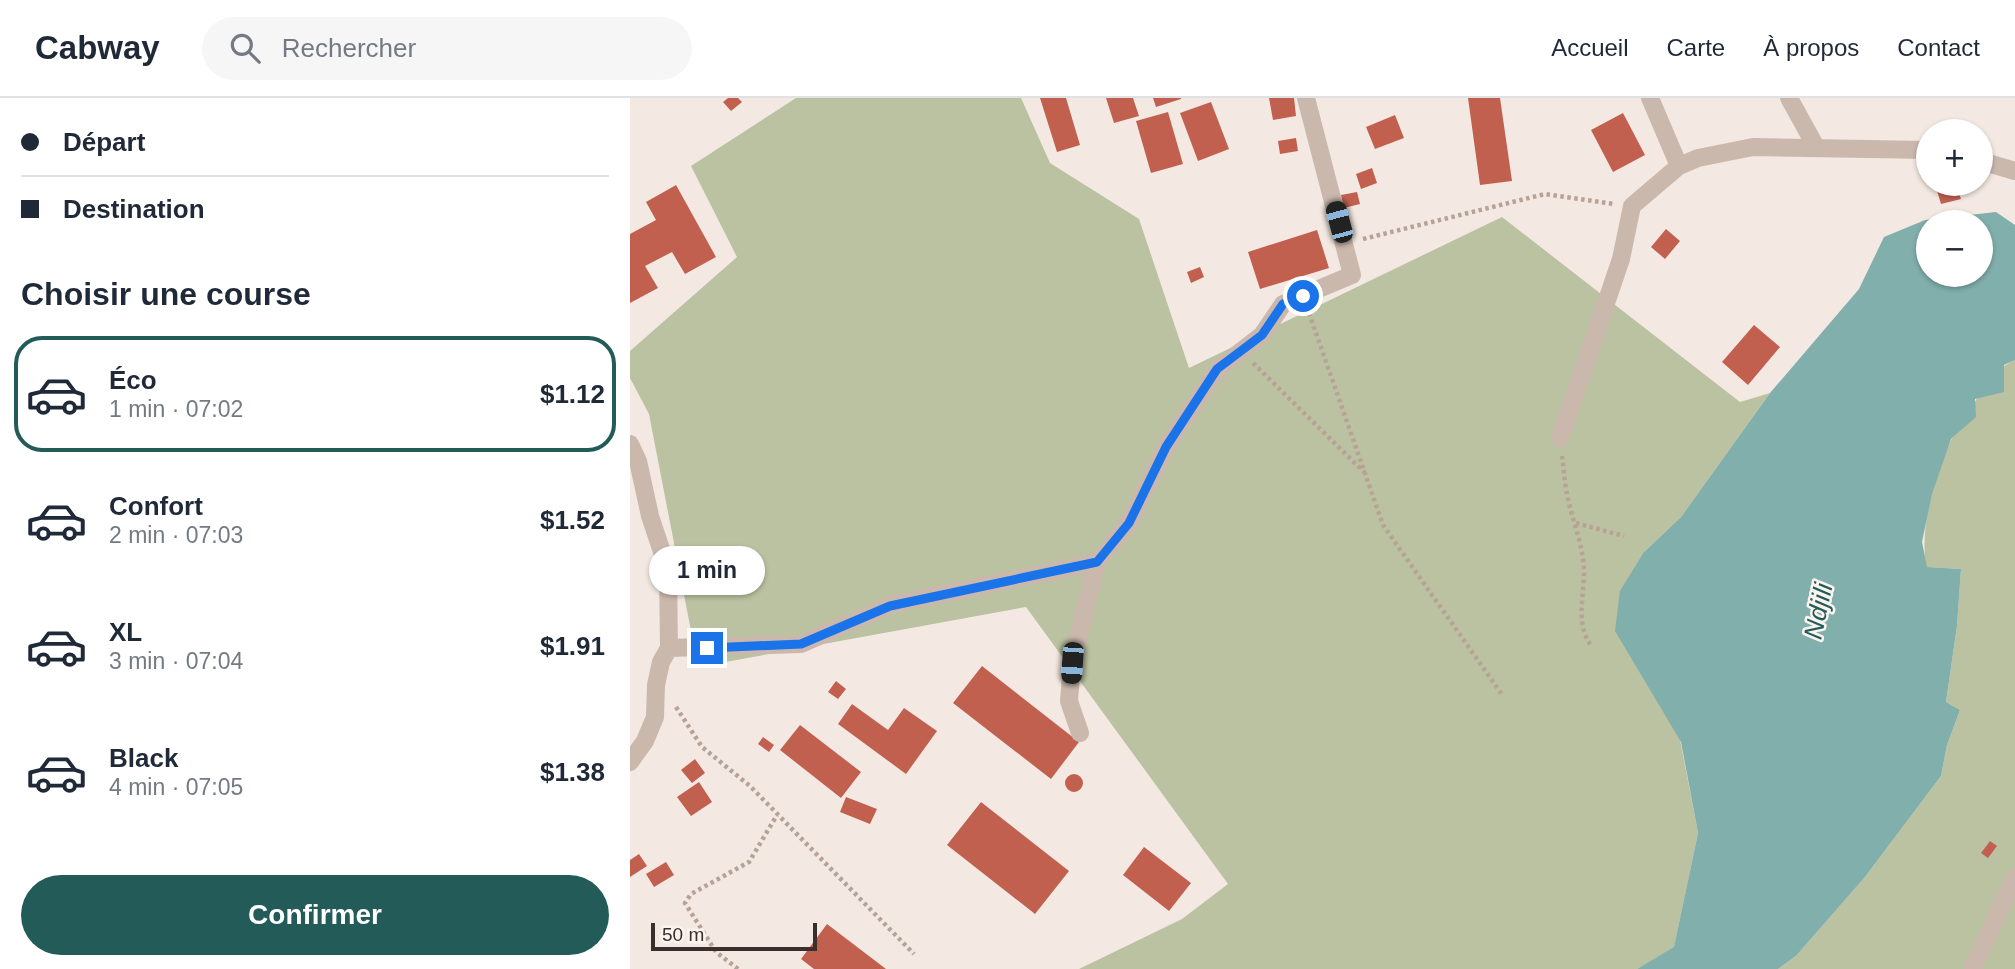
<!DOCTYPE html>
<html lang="fr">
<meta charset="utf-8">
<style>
body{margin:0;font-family:Arial,sans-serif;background:#f6f6f7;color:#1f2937;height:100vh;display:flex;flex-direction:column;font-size:26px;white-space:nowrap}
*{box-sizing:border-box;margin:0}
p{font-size:23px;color:#747a83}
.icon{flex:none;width:38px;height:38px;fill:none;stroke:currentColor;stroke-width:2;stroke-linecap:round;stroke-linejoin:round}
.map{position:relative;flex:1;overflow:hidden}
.sheet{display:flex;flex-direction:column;background:#fff;width:630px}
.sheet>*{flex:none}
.banner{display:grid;align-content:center;height:154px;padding:0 21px;background:#fff}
.buttons{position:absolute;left:1286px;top:21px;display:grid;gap:14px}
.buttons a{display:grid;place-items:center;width:77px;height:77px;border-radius:50%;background:#fff;box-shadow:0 2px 5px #0004;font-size:35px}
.scale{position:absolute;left:21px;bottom:18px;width:166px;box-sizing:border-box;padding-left:7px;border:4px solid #3a2f2c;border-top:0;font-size:19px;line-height:24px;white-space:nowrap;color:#3a2f2c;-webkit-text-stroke:5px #faf3ee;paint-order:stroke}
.end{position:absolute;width:32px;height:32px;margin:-16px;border:9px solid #1a73e8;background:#fff;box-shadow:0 0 0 4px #fff}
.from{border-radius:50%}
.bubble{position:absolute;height:49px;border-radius:24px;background:#fff;box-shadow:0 2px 5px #0004;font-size:23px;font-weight:800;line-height:49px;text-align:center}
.car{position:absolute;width:21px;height:42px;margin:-21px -10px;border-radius:9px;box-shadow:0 0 5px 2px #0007;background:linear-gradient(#222 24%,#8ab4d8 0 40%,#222 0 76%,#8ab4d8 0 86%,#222 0)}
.banner b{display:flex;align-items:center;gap:24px;height:66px;font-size:26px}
.banner b+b{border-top:2px solid #e0e1e3}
.banner i{width:18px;height:18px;background:#1f2937}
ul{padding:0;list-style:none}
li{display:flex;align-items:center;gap:21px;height:116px;margin:0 14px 10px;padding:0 7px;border:4px solid transparent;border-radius:28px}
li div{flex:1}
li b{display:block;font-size:26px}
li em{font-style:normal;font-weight:800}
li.current{border-color:#225b58}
li>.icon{width:63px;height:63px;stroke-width:1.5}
h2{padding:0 21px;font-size:32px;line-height:84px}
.cta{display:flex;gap:14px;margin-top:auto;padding:14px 21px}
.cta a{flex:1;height:80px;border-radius:42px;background:#225b58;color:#fff;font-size:28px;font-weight:800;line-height:80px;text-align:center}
header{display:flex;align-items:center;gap:42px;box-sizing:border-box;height:98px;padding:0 35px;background:#fff;border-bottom:2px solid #e0e1e3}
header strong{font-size:33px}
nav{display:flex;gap:38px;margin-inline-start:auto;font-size:24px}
.search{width:490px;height:63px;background:#f6f6f7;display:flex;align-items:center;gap:18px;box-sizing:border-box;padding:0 24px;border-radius:38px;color:#747a83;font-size:26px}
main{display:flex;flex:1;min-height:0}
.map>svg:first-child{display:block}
</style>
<header>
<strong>Cabway</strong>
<div class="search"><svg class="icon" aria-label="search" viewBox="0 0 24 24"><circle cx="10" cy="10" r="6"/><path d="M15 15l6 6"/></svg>Rechercher</div>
<nav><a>Accueil</a><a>Carte</a><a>À propos</a><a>Contact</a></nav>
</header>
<main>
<section class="sheet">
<div class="banner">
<b><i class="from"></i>Départ</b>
<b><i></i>Destination</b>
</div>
<h2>Choisir une course</h2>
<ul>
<li class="current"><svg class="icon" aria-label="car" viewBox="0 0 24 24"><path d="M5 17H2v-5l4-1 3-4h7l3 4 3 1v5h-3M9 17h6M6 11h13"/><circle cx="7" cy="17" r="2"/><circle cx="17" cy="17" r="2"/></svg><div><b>Éco</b><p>1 min · 07:02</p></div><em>$1.12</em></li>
<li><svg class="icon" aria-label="car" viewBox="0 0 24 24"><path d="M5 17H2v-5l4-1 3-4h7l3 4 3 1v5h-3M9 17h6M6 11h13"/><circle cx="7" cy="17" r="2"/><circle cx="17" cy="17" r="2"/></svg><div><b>Confort</b><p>2 min · 07:03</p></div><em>$1.52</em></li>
<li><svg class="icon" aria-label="car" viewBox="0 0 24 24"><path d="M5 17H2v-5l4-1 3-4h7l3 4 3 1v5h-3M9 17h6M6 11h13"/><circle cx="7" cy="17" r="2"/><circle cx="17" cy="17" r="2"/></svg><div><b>XL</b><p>3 min · 07:04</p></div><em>$1.91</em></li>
<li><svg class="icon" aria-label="car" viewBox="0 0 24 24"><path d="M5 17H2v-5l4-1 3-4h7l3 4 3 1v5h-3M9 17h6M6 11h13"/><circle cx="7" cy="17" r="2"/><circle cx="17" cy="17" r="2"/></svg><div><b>Black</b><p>4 min · 07:05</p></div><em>$1.38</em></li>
</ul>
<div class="cta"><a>Confirmer</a></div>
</section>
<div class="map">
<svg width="1385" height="871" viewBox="0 0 1385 871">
<rect width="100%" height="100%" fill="#f3e9e2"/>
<!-- green -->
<path fill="#bbc2a1" d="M166 0H391L420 65 509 121 559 270 872 119 1110 304 1140 295 1051 419 1014 454 1068 735 1044 850 1007 871H449L552 821 598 786 396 509 68 569 19 316 0 280V253L107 159 61 68Z
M1385 262V871H1148L1166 858 1235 779 1311 678 1317 647 1330 612 1316 604 1327 528 1331 471 1296 469C1290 428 1303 382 1320 344 1323 337 1330 335 1333 328 1345 303 1358 274 1385 262Z"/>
<!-- water -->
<path fill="#81afac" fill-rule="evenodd" d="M1366 114 1385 127V262L1374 267V294L1345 301 1346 319 1321 341 1302 396 1292 444 1297 469 1331 471 1327 528 1316 604 1330 612 1317 647 1311 678 1235 779 1166 858 1148 871H1007L1044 849 1068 735 1051 644 985 533 990 493 1014 454 1051 419 1140 295 1229 191 1254 139 1295 122ZM1298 124H1351V177H1298Z"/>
<!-- building -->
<path fill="#c26050" d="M98 0H108L112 4 101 13 93 4Z
M410 0H436L450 47 427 54Z
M476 0H503L509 18 484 25Z
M523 0H551V1L526 9Z
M639 0H664L666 18 643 22Z
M838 0H870L882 83 850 87Z
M581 4 599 51 568 63 550 15Z
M538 14 553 66 521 75 506 23Z
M993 15 1015 57 983 74 961 32Z
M765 17 774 40 745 51 736 29Z
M666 40 668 53 650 56 648 43Z
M742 70 747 85 731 91 726 76Z
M1305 86H1326L1331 101 1311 106Z
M46 87 86 159 55 176 42 154 15 168 28 190 0 205V136L26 122 16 104Z
M727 94 730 106 714 110 711 97Z
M1036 131 1050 143 1035 161 1021 149Z
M687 132 699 170 630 191 618 154Z
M570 169 574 179 561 185 557 174Z
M1124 227 1150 249 1118 287 1092 264Z
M352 568 449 644 421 681 323 605Z
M206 583 216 591 208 601 198 594Z
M222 606 258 632 274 610 307 633 276 676 208 626Z
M170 627 231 674 211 700 150 652Z
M133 639 144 647 139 654 128 646Z
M65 661 75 675 62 685 51 672Z
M435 685a9 9 0 1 1 18 0a9 9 0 1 1-18 0Z
M69 684 82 704 61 718 47 699Z
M216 699 247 711 240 726 210 714Z
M351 704 439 773 405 816 317 747Z
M1360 743 1367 748 1358 760 1351 755Z
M514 749 561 785 539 813 493 777Z
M9 756 17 768 0 779V762Z
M36 764 44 777 24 789 16 776Z
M197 826 256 871H184L171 861Z"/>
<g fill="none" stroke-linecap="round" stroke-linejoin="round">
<!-- path -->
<path stroke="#b7a297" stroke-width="4.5" stroke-dasharray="3.5 3.5" stroke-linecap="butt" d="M733 141 915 96 984 106
M679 215 753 427 873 598
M623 265 734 374
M932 358C934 370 934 383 937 396 942 423 954 447 954 475 954 501 945 526 962 549
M946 425 994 438
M46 609 72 649 120 688 284 856
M108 871 86 854 55 805 61 796 119 764 147 717"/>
<!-- minor -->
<path stroke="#cbb8ad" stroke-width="18" d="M1020 0 1049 68
M1159 0 1186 49
M1351 63 1385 73
M930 340 991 161 1002 108 1049 68 1068 60 1123 49 1298 52
M0 346 8 363 20 418 38 472 39 550 31 564 26 587 25 619 15 643 0 664
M39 550 171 546 260 507 467 464
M450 635 439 603 442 565 467 464 499 425 536 349 588 271 632 237 653 206 722 177 676 0"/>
<!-- tertiary -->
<path stroke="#cbb8ad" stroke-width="18" d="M1342 871 1385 779"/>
</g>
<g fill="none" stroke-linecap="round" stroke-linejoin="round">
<!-- route -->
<path stroke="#1a73e8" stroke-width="9" d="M77 550 171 546 260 508 467 464 499 425 536 349 587 271 632 237 653 206 673 198"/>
</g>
<g text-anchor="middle" stroke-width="5" stroke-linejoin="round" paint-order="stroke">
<!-- water labels -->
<g font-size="26" font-style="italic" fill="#225b58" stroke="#faf3ee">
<text transform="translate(1188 513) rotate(-78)" y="9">Ndjili</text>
</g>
</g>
</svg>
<div class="buttons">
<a>+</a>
<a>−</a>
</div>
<div class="scale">50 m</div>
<i class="end from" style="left:673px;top:198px"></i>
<i class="end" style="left:77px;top:550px"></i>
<div class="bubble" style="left:19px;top:448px;width:116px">1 min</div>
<i class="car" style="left:709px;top:124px;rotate:345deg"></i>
<i class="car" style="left:442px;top:565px;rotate:184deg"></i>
</div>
</main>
